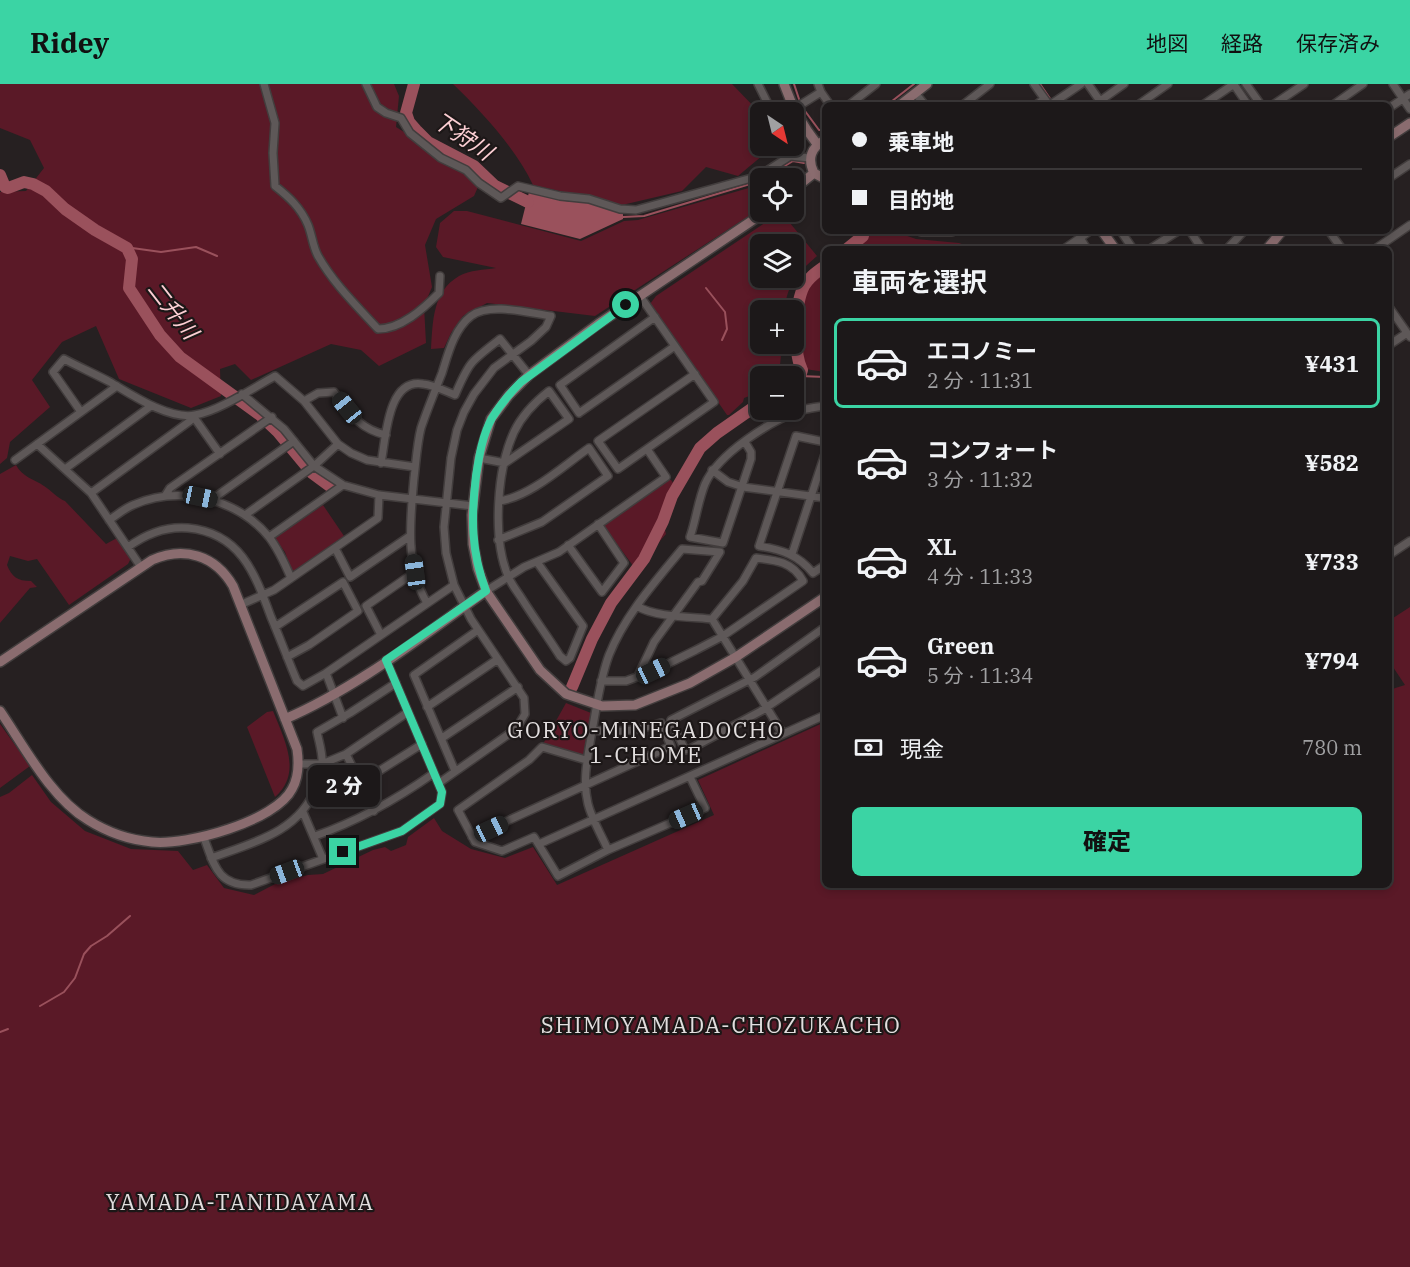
<!DOCTYPE html>
<html lang="ja">
<meta charset="utf-8">
<style>
body{margin:0;font-family:"IBM Plex Serif","Noto Sans JP",serif;background:#252122;color:#f1f3f6;height:100vh;display:flex;flex-direction:column;font-size:22px;white-space:nowrap}
*{box-sizing:border-box;margin:0}
p{font-size:20px;color:#a0a0a2}
.icon{flex:none;width:33px;height:33px;fill:none;stroke:currentColor;stroke-width:2;stroke-linecap:round;stroke-linejoin:round}
.map{position:relative;flex:1;overflow:hidden}
.drawer{position:absolute;left:822px;top:162px;width:570px;height:642px;display:flex;flex-direction:column;background:#1c1819;border-radius:9px;box-shadow:0 3px 9px #0003,0 0 0 2px #3a3738}
.drawer>*{flex:none}
.top-card{position:absolute;left:822px;top:18px;width:570px;height:132px;border-radius:9px;box-shadow:0 3px 9px #0003,0 0 0 2px #3a3738;display:grid;align-content:center;height:132px;padding:0 30px;background:#1c1819}
.needle{width:39px;rotate:145deg}
.buttons{position:absolute;left:750px;top:18px;display:grid;gap:12px}
.buttons a{display:grid;place-items:center;width:54px;height:54px;border-radius:9px;background:#1c1819;box-shadow:0 3px 9px #0003,0 0 0 2px #3a3738;font-size:30px}
.end{position:absolute;width:27px;height:27px;margin:-14px;border:8px solid #3bd4a4;background:#111;box-shadow:0 0 0 3px #111}
.from{border-radius:50%}
.bubble{position:absolute;height:42px;border-radius:9px;background:#1c1819;box-shadow:0 3px 9px #0003,0 0 0 2px #3a3738;font-size:20px;font-weight:800;line-height:42px;text-align:center}
.car{position:absolute;width:18px;height:36px;margin:-18px -9px;border-radius:8px;box-shadow:0 0 4px 2px #0007;background:linear-gradient(#222 24%,#8ab4d8 0 40%,#222 0 76%,#8ab4d8 0 86%,#222 0)}
.top-card b{display:flex;align-items:center;gap:21px;height:57px;font-size:22px}
.top-card b+b{border-top:2px solid #3a3738}
.top-card i{width:15px;height:15px;background:#f1f3f6}
ul{padding:0;list-style:none}
li{display:flex;align-items:center;gap:18px;height:90px;margin:0 12px 9px;padding:0 18px;border:3px solid transparent;border-radius:9px}
li div{flex:1}
li b{display:block;font-size:22px}
li em{font-style:normal;font-weight:800}
li.active{border-color:#3bd4a4}
li>.icon{width:54px;height:54px;stroke-width:1.5}
h2{padding:0 30px;font-size:27px;line-height:72px}
.pay{display:flex;align-items:center;gap:15px;height:66px;padding:0 30px;font-size:22px}
.pay p{margin-inline-start:auto}
.action{display:flex;gap:12px;margin-top:auto;padding:12px 30px}
.action a{flex:1;height:69px;border-radius:9px;background:#3bd4a4;color:#111;font-size:24px;font-weight:800;line-height:69px;text-align:center}
header{display:flex;align-items:center;gap:36px;box-sizing:border-box;height:84px;padding:0 30px;background:#3bd4a4;color:#111}
header strong{font-size:28px}
nav{display:flex;gap:33px;margin-inline-start:auto;font-size:21px}
.map>svg:first-child{display:block}
</style>
<header>
<strong>Ridey</strong>
<nav><a>地図</a><a>経路</a><a>保存済み</a></nav>
</header>
<div class="map">
<svg width="1410" height="1183" viewBox="0 0 1410 1183">
<rect width="100%" height="100%" fill="#262021"/>
<!-- green -->
<path fill="#5a1927" fill-rule="evenodd" d="M0 0H394L399 12 396 43 481 96 474 112 436 135 425 161 432 203 424 222 426 259 379 282 361 266 331 260 251 296 235 280 220 285 221 312 191 324 119 295 96 242 62 258 32 296 50 323 10 358 7 374 0 380V108L26 107 44 84 30 56 0 44Z
M453 0H732L760 29V62H774L738 92 706 83 682 107 622 121 533 101C516 65 482 28 453 0Z
M759 101 760 112 754 117 758 126 595 232 487 219 463 232 451 249 444 264 431 265C433 238 432 208 459 192 470 186 484 186 496 184L443 173 436 163 440 139 454 127H467L581 157 624 137 638 136Z
M781 128 817 172C795 191 789 198 784 226H760V260H782L779 292H760V308L744 314 743 318 729 331H727L650 220 656 212ZM760 160H794V194H760Z
M874 147H893L916 155 959 159 975 165H850Z
M825 184V288L805 285 799 275 798 269C799 233 794 208 825 184Z
M16 381C22 393 34 395 44 402 52 407 57 414 65 417L106 460 117 454 131 474 128 480 69 521 37 475 28 477 10 472 7 481C12 493 17 497 31 497L37 503 30 504 0 539V390Z
M669 396H671L678 406 664 442 666 450 639 481 637 487 605 444V441Z
M323 421 344 452 295 487 291 486 285 468 276 456V453Z
M1410 523V1183H0V713L9 709 32 691 51 718 85 747 131 765 178 767 193 786 207 781 224 804 254 811 277 799 308 791 323 790 373 766 385 763 391 767 406 761 408 753 434 734 442 747 471 765 505 774 533 763 557 801 714 731 698 696 825 638V801H1389V606L1405 601 1389 577V539L1390 536Z
M566 619 591 629 583 672 543 660Z
M273 627C284 655 303 689 275 713L247 643 267 628Z
M0 640 30 682 0 704Z"/>
<!-- water -->
<path fill="#9a515c" d="M529 108 565 117 591 119 623 130V135L580 155 521 140Z"/>
<g fill="none" stroke-linecap="round" stroke-linejoin="round">
<!-- stream -->
<path stroke="#9a515c" stroke-width="2" d="M794 0 799 15
M1040 0 1051 16
M887 21 914 0
M805 27 819 46H825
M765 94 793 77 804 79
M623 133 644 132 760 97
M125 163 161 168 196 163 217 172
M706 204 725 228 727 245 722 256
M800 292 825 293
M40 922 64 908 75 894 84 870 91 862 107 852 130 832
M0 948 8 945"/>
<!-- river -->
<path stroke="#9a515c" stroke-width="12" d="M414 0 406 29 409 38 416 46 428 58 474 82 495 102 528 118
M0 91 5 103 8 104 24 98 33 100 46 107 65 125 95 146 127 164 132 175 129 204 160 251 180 273 260 331 278 348 312 389 331 403
M847 165 863 152
M794 297 800 292 802 286C793 269 795 219 804 202 809 193 817 188 825 182
M572 603 592 555 611 519 644 475 663 437 672 412 700 364 717 349 760 319"/>
<defs>
<path id="street" d="M264 0 275 39 273 69 275 102C289 113 301 124 308 141 312 151 313 163 318 172 334 200 356 221 378 245 401 245 423 225 439 209L440 192
M366 0 377 23 386 29 401 34 410 49 441 74 466 86 479 99 501 114 518 102 560 112 589 115 620 125 636 126 759 92 790 72 810 74
M758 0 772 28
M1034 0 1049 21
M1088 0 1100 17 1124 0
M1246 0 1261 21
M1393 0 1410 25
M821 8 830 21
M915 9 925 21
M849 21 876 0
M963 21 990 0
M1036 21 1044 15
M1050 21 1081 0
M1138 21 1168 0
M1203 21 1231 2H1235L1248 21
M1273 21 1304 0
M1333 21 1363 0
M1389 24 1410 10
M789 28 821 8 818 0
M1389 94 1410 80
M1125 147 1122 149 1133 165
M1190 147 1202 165
M1329 147 1342 165
M1080 154 1087 165
M1064 165 1090 147
M1150 165 1178 147
M1227 165 1244 147
M1375 165 1410 141
M640 212 714 318 618 385 598 357 695 290
M1389 223 1410 253
M655 233 560 301 579 329 675 262
M1389 261 1407 249
M242 310 284 345 314 382 343 401 379 411 473 422
M304 317 318 309 334 308C350 329 359 345 386 351
M81 328 53 288 64 275C79 283 95 290 110 298 132 311 169 336 195 331 219 327 253 304 275 292L304 317 338 360 351 369 367 376 415 383
M745 358 751 368V375L723 459 690 453C696 436 698 417 705 400 718 370 771 336 802 326 809 324 817 323 825 322
M825 358 796 352 759 462C783 466 798 471 813 489L825 481
M37 360 91 409 141 483
M479 374 505 379 569 335 549 307C535 318 522 331 514 348 497 385 492 454 508 492 511 500 517 507 522 515 534 534 548 553 560 572L566 577 570 574 583 542 537 478
M15 376 117 302
M381 379C386 355 387 294 423 300 434 301 445 307 455 311 469 278 471 277 500 255L529 291
M65 385 151 322
M712 386 728 398 743 403 825 414
M91 409 190 337 193 332 220 370
M165 412 170 404 272 333
M215 416 218 411 294 357
M245 431 314 382 338 360
M109 436C117 431 125 424 133 421 179 401 237 414 269 453 279 466 285 480 291 494
M269 453 343 401
M498 456 542 438 608 392 589 364C563 382 531 412 500 417
M568 461 602 508 624 479 598 440
M128 463C146 450 166 442 188 444 241 449 255 490 271 533 280 554 288 576 297 597L303 602 326 589 454 501
M335 464 350 493 410 452
M792 470 825 370
M1389 471 1410 457
M486 507 524 483 559 468 666 393 647 365
M427 519C405 482 410 436 414 394 416 378 417 360 421 344 427 326 435 307 442 289 448 270 454 245 471 232 490 218 529 229 551 232L546 243 531 257 494 284 474 310 464 328 457 346 451 374 444 443 446 469 454 501 471 535 524 614 525 630 516 645 439 699
M240 521 274 506 378 434 379 411
M637 522C653 533 693 533 712 535
M712 535 783 650
M275 543 343 498 358 527 309 561 287 573
M825 543 755 593 671 636 685 666 690 665 761 627 825 584
M381 551 366 522 415 488
M326 589 343 634
M601 597H626L653 587 696 566 723 552 803 497C793 478 776 476 756 474L743 497 712 535
M427 623 498 575
M442 654 518 603
M346 670 374 727
M586 676 542 663 529 676 458 726 475 758 502 767 534 753 558 792 608 766 705 724 690 693
M299 680H322L346 670 408 628
M455 687 414 591 478 546
M360 699 422 660
M303 728 323 775
M315 752C358 737 397 715 434 689
M472 753 671 662 661 639C634 647 620 649 592 646
M204 754C214 780 217 802 251 801L402 747 440 720 442 708 386 576
M539 760 825 631
M608 766C602 752 592 736 588 720 582 695 588 672 592 647 597 621 600 595 609 571 625 531 655 498 682 465L720 468 702 497 698 498 654 558 638 592
M211 774C252 759 300 748 316 703 319 696 322 688 322 680 323 670 319 658 317 648L350 629 396 599"/>
<path id="secondary" d="M784 0C792 23 802 41 817 60
M900 21 927 0
M1389 53 1410 39
M825 56C811 63 807 75 814 89L825 95
M794 105 814 89
M765 128 598 240 529 291 509 311 491 335 479 374 472 431 473 460 478 485 486 507 540 586 566 610 602 622 635 621 690 599 736 573 825 513
M921 147H952
M1102 147 1115 165
M1267 165 1282 147
M0 578 152 476C184 462 215 471 233 502L297 665C299 679 299 693 292 705 276 737 186 762 152 758 130 756 107 748 88 736 51 714 24 662 0 627
M285 635C357 604 422 552 486 507"/>
</defs>
<!-- street casing -->
<use href="#street" stroke="#423d3d" stroke-width="10"/>
<!-- secondary casing -->
<use href="#secondary" stroke="#423d3d" stroke-width="12"/>
<!-- street -->
<use href="#street" stroke="#5e5858" stroke-width="7"/>
<!-- secondary -->
<use href="#secondary" stroke="#8a6c6f" stroke-width="9"/>
</g>
<g fill="none" stroke-linecap="round" stroke-linejoin="round">
<!-- route -->
<path stroke="#3bd4a4" stroke-width="8" d="M343 768 402 747 440 720 442 708 386 576 486 507C471 468 471 433 476 392 479 373 482 352 492 334 500 321 510 309 521 298L626 221"/>
</g>
<g text-anchor="middle" stroke-width="4.5" stroke-linejoin="round" paint-order="stroke">
<!-- water labels -->
<g font-size="22" font-style="italic" fill="#fdcfd4" stroke="#1c1717">
<text transform="translate(463 52) rotate(34)" y="8">下狩川</text>
<text transform="translate(173 226) rotate(52)" y="8">二升川</text>
</g>
<!-- neighbourhood labels -->
<g font-size="22" letter-spacing="1.5" fill="#e2dede" stroke="#1c1717">
<text x="646" y="654">GORYO-MINEGADOCHO<tspan x="646" dy="25">1-CHOME</tspan></text>
<text x="721" y="949">SHIMOYAMADA-CHOZUKACHO</text>
<text x="240" y="1126">YAMADA-TANIDAYAMA</text>
</g>
</g>
</svg>
<div class="buttons">
<a><svg class="needle" viewBox="-14 -14 28 28"><path d="M0-13l5 13h-10z" fill="#e53935"/><path d="M0 13l5-13h-10z" fill="#a0a0a2"/></svg></a>
<a><svg class="icon" aria-label="locate" viewBox="0 0 24 24"><circle cx="12" cy="12" r="6"/><path d="M12 2v4M12 18v4M2 12h4M18 12h4"/></svg></a>
<a><svg class="icon" aria-label="layers" viewBox="0 0 24 24"><path d="M12 4l9 5-9 5-9-5zM3 14l9 5 9-5"/></svg></a>
<a>+</a>
<a>−</a>
</div>
<i class="end from" style="left:626px;top:221px"></i>
<i class="end" style="left:343px;top:768px"></i>
<div class="bubble" style="left:308px;top:681px;width:72px">2 分</div>
<i class="car" style="left:347px;top:324px;rotate:321deg"></i>
<i class="car" style="left:200px;top:413px;rotate:102deg"></i>
<i class="car" style="left:415px;top:488px;rotate:352deg"></i>
<i class="car" style="left:653px;top:587px;rotate:65deg"></i>
<i class="car" style="left:686px;top:732px;rotate:246deg"></i>
<i class="car" style="left:491px;top:745px;rotate:65deg"></i>
<i class="car" style="left:287px;top:788px;rotate:250deg"></i>
<div class="top-card">
<b><i class="from"></i>乗車地</b>
<b><i></i>目的地</b>
</div>
<section class="drawer">
<h2>車両を選択</h2>
<ul>
<li class="active"><svg class="icon" aria-label="car" viewBox="0 0 24 24"><path d="M5 17H2v-5l4-1 3-4h7l3 4 3 1v5h-3M9 17h6M6 11h13"/><circle cx="7" cy="17" r="2"/><circle cx="17" cy="17" r="2"/></svg><div><b>エコノミー</b><p>2 分 · 11:31</p></div><em>¥431</em></li>
<li><svg class="icon" aria-label="car" viewBox="0 0 24 24"><path d="M5 17H2v-5l4-1 3-4h7l3 4 3 1v5h-3M9 17h6M6 11h13"/><circle cx="7" cy="17" r="2"/><circle cx="17" cy="17" r="2"/></svg><div><b>コンフォート</b><p>3 分 · 11:32</p></div><em>¥582</em></li>
<li><svg class="icon" aria-label="car" viewBox="0 0 24 24"><path d="M5 17H2v-5l4-1 3-4h7l3 4 3 1v5h-3M9 17h6M6 11h13"/><circle cx="7" cy="17" r="2"/><circle cx="17" cy="17" r="2"/></svg><div><b>XL</b><p>4 分 · 11:33</p></div><em>¥733</em></li>
<li><svg class="icon" aria-label="car" viewBox="0 0 24 24"><path d="M5 17H2v-5l4-1 3-4h7l3 4 3 1v5h-3M9 17h6M6 11h13"/><circle cx="7" cy="17" r="2"/><circle cx="17" cy="17" r="2"/></svg><div><b>Green</b><p>5 分 · 11:34</p></div><em>¥794</em></li>
</ul>
<div class="pay"><svg class="icon" aria-label="cash" viewBox="0 0 24 24"><path d="M3 7h18v10H3z"/><circle cx="12" cy="12" r="2"/></svg>現金<p>780 m</p></div>
<div class="action"><a>確定</a></div>
</section>
</div>
